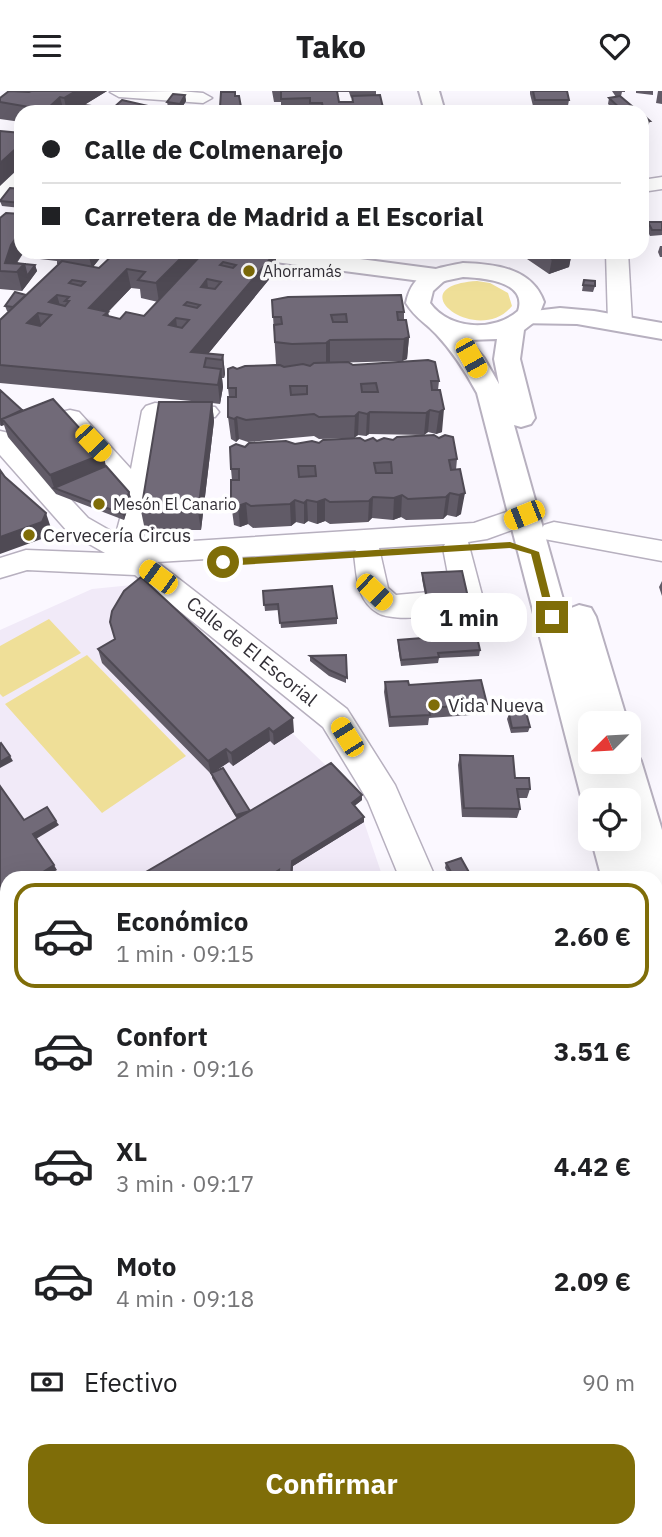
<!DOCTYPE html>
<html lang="es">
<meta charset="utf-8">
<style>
body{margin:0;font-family:"IBM Plex Sans",sans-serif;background:#f2f2f2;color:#202124;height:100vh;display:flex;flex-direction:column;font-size:26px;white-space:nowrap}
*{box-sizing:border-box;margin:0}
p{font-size:23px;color:#757577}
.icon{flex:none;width:38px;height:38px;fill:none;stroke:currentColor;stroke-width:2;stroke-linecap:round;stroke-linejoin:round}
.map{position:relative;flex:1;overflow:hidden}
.drawer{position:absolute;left:0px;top:780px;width:663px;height:667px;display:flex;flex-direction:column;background:#fff;border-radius:21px 21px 0 0;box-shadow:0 7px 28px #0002}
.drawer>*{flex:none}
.banner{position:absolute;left:14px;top:14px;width:635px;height:154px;border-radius:21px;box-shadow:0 7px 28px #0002;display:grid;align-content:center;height:154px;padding:0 28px;background:#fff}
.needle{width:46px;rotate:246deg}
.tools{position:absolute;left:578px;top:620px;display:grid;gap:14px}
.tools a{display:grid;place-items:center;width:63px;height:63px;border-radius:14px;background:#fff;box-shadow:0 7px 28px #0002;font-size:35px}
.end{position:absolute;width:32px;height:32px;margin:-16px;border:9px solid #7f6d08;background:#fff;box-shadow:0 0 0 4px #fff}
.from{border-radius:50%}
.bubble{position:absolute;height:49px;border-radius:21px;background:#fff;box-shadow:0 7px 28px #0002;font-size:23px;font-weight:700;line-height:49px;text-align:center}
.car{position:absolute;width:21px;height:42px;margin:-21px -10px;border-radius:9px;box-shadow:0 0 5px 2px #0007;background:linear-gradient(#f5c518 24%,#345 0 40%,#f5c518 0 76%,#345 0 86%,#f5c518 0)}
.banner b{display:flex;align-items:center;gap:24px;height:66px;font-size:26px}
.banner b+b{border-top:2px solid #e0e0e0}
.banner i{width:18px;height:18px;background:#202124}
ul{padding:12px 0 0;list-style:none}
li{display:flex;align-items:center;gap:21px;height:105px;margin:0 14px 10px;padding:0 14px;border:4px solid transparent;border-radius:21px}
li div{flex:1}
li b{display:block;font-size:26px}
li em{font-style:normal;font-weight:700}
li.selected{border-color:#7f6d08}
li>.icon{width:63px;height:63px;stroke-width:1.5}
.pay{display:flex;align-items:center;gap:18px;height:77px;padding:0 28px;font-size:26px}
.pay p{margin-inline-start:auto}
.cta{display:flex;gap:14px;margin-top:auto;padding:14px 28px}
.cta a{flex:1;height:80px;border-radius:21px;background:#7f6d08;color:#fff;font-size:28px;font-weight:700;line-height:80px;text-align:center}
header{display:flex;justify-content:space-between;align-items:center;height:91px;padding:0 28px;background:#fff;font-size:32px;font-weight:700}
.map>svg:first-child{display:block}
</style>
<header><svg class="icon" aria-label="menu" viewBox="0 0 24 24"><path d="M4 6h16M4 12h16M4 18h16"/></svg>Tako<svg class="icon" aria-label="heart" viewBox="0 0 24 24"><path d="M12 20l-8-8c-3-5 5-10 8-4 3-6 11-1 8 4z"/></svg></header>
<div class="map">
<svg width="662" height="1446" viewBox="0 0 662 1446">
<rect width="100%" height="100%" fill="#fbf8ff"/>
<!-- built -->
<path fill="#f1eaf8" d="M132 494 145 501 362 709 352 717 364 731 383 787 7 788 0 798V539L92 498Z"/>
<!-- green -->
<path fill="#efdf98" d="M477 190 490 192 508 202 512 215C478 257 396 195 477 190Z
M49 528 81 562 3 606 0 603V555Z
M87 564 186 665 102 722 5 613Z"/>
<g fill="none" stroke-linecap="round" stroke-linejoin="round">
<defs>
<path id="minor" d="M179 0 203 2 212 7 203 12 119 6 110 1Z
M21 80V96L7 108 0 110V94L14 82Z
M662 86V98L642 101V89Z
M606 161H628L632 231 628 236H612L608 231Z
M155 312 215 316 219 321 215 326 166 328 148 434 141 450 177 451 474 432 524 415 534 417 538 424 534 431 487 448 468 451 482 504C471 524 396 533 378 522 356 509 357 485 354 463L356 459 157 471 347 618 395 694 436 788H400L368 710 323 636 135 484 27 479 0 487V467L26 459 105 462 68 441 0 364V340L9 342 88 427 116 443 126 405 57 327 61 321 70 319 79 321 131 378 142 320 146 315ZM445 453 443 457 451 499 396 504 388 497 379 457Z
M554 431 662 450V470L544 448 540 441 544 434Z
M0 858 7 861V897L0 894Z
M7 1420V1440H47L45 1446H0V1424Z
M261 1440H313L311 1446H259Z"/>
<path id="major" d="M240 161H307L436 178 445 180 448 185 445 190 436 192 252 168 244 166Z
M560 217 594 220 662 232V248L577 233 517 232 513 227 517 222Z"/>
<path id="highway" d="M419 0H439L445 21H425Z
M463 172C495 173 532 177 544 211L537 229 524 239 520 268 535 327 531 333 521 336 514 334 566 519 579 514 591 517 596 526 628 632H590V670H628V657L635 659 641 670 662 739V823L656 821V788H602L591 747H628V709H590V721L582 709 477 302C465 280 453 261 436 243 424 230 417 229 406 212 413 179 434 178 463 172ZM463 186C483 187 528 190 518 220 494 241 449 239 430 212L433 200 444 190ZM497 248 494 268 499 293 484 267 469 249Z
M656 894 662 896V957L656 955Z"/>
</defs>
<!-- minor casing -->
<use href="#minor" stroke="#b7b0bf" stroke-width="3"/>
<!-- major casing -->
<use href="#major" stroke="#b7b0bf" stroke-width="4"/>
<!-- highway casing -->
<use href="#highway" stroke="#b7b0bf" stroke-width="4"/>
<!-- minor -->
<use href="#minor" fill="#fff" fill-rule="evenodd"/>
<!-- major -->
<use href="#major" fill="#fff" fill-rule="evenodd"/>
<!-- highway -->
<use href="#highway" fill="#fff" fill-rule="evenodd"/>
</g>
<!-- wall -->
<path fill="#615b67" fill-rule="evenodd" d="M31 0H107L84 14 108 21H21V31L0 28V7Z
M272 0H376V4L384 21H281V11H274ZM337 1H349L351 7 352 6V11H339Z
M530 0H567L569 9 567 20 534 19 530 3Z
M612 0H625V1H622L621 5H620L639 21H616L608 13 609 7 616 6Z
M636 0H653V4L636 2Z
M658 0H662V13L656 12Z
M185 4 186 10 181 18 168 16 167 11Z
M21 98V117L2 115 0 110Z
M0 127 21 161H24L17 172 35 174 37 180 22 200 0 198Z
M648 131H662V144L650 145 646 137Z
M660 155H662V166H660L658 161Z
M29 161H100L101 166 93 176 99 177 116 161H200L201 164 276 161V180L208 263 223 264 225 283 224 287H222L223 296 220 313 212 312 214 330 201 439H145L141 420 202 311 0 292V229L9 221 7 220 5 215 26 204 59 173H57V170L31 167ZM131 197 140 198 141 207 158 211 144 225 120 228 109 225 108 221Z
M379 161H397V166L380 167Z
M511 161H572L569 176 549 183 527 168 528 165 519 167Z
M584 189 595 195 593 201 582 200Z
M272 209 404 221V229L409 246 407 268 402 270 329 272 353 274 439 290 438 299 442 341 436 343 428 341 424 344 369 343 366 345 358 344 354 347 319 348 314 345 248 351 239 348 236 351 231 348 228 326 229 306 228 297 237 278 276 273Z
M0 299 23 320 103 363 106 375 129 401 131 407 124 429 56 403 8 346 4 334 1 335 0 334Z
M377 350 457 368 456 379 461 423 456 426 447 424 443 428 406 429 401 426 393 429 372 427 368 431 330 433 325 430 317 433 308 430 304 433 296 431 291 435 253 437 248 433 240 436 234 434 231 412 232 389 231 378 245 356Z
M422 482 480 559 479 565 439 567 438 572 401 575 398 555V549L433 547 422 488Z
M662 490V505L659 496Z
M263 500 337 527V533L281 537 279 519 265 520Z
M98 558 294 641 274 654 270 650 233 675 229 671 214 681 250 720 362 709 354 715 364 731 293 775 292 788H278L279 784 237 728 212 687V683H211L102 572Z
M346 564V592L329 585 310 570V565Z
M385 591 409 594 487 613 485 623 429 627 428 634 389 636 384 601Z
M509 623 530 636 528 641 511 642 507 628Z
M460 664 515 687 530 698 527 707H518L520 718 517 727 462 726 458 674Z
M446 772 471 785V788H451L445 777Z
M348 1440H364L369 1446H344Z
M443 1440H651L657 1446H439Z"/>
<!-- shaded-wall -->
<path fill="#4f4a54" d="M76 0H107L73 21H67L64 7Z
M185 4 186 10 181 18 180 13Z
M60 6 64 21H47L46 19Z
M650 30 648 35 642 36V31Z
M21 52V75L0 95V72Z
M21 140V161H24L16 172H5L11 154Z
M93 161H100L101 166 92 177 89 166Z
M187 161H200L201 168 159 211 156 192Z
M276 161V180L194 280 191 261Z
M520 161H528V165L519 167Z
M570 161H572L569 176 549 183 552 168Z
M24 173 29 191 22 200 17 181Z
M35 174 37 180 29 191 27 185Z
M127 178 131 197 108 221 111 239 89 217Z
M207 188 209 207 201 196Z
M57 204 62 222 49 211Z
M38 222 43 241 27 232Z
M176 227 178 245 169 234Z
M409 246 407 268 402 270 404 248Z
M330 249V271L326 274V252Z
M223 264 225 283 224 287 222 269Z
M221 278 223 296 220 313 218 294Z
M212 311 214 330 201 439 198 421Z
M444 318 442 341 436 343 439 321Z
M430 319 428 341 424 344 426 322Z
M359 321 358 344 354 347 355 325Z
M370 321 369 343 366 345 367 323Z
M237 326 239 348 236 351 234 328Z
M2 328 4 334 1 335 0 329Z
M103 363 107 381 54 397 56 403 50 384Z
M129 401 131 407 124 429 123 423Z
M450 402 447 424 443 428 446 406Z
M465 402 461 423 456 426 459 404Z
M402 404 401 426 393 429 394 407Z
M373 406 372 427 368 431 369 410Z
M325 408V430L317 433V411Z
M295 409 296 431 291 435 290 413Z
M307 409 308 430 304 433V412Z
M246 412 248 433 240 436 238 415Z
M46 422 51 437 47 446 0 463V446Z
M293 627 294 641 274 654 273 641Z
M269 637 270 650 233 675 231 662Z
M226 658 229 671 211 683 208 670Z
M10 665 13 670 0 677V671Z
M362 704V709L352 717V712Z
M250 720 237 728 236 724Z
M364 726V731L293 775 291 788 292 770Z
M56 730 59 734 36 748 33 743Z
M54 774 57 779 42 788H32Z
M279 779V783L273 788H265Z
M0 802 7 813 0 817Z
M7 803V809L6 810 3 805Z
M361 1440H364L369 1446H366Z"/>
<!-- building -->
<path fill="#716a78" stroke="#4f4a54" stroke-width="2" fill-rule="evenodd" d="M9 0 29 1 31 0H76L64 7 60 6 46 19 0 11V7Z
M281 0H337L339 11H353L352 5 380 4 384 21H324L322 12H310V7L281 8Z
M533 0H567L569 9H535Z
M221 1H235V5H239L241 16H220Z
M173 3 185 4 180 13 167 11Z
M620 5 639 21H624L609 7Z
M122 9 157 17 153 21 130 17 127 21 111 19Z
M78 13 105 17 102 20 108 21H68Z
M193 16 205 18 202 21H189Z
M219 16 275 17 278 21H220Z
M130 17 154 21H127Z
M642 23 650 30 642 31Z
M0 40 21 42V53L0 72Z
M10 97 21 98V112L0 110Z
M6 122 21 123V140L11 154 5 172 24 173 17 181 0 180V127Z
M648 131H662V139H652Z
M55 161H93L89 166Z
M116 161H147L157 163 159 161H187L156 192 138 189 145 181 127 178 89 217 108 221 104 224 120 228 126 221 144 225 204 161H276L191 261 223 264 222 269 206 267 204 276 221 278 218 294 0 274V229L62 170 99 177ZM223 171 236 174 233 177 220 174ZM207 188 221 191 215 198 201 196ZM72 189 85 191 81 195 69 192ZM57 204 69 206 65 210H69L65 215 49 211ZM187 211 200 214 197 217 184 214ZM38 222 51 224 40 235 27 232ZM176 227 189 229 182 237 169 234Z
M542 161H570L552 168Z
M15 172 35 174 27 185 24 173Z
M584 189 595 190V195L583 194Z
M15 201 26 204 13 216 5 215Z
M401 204 404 221H397L398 229H406L409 246 404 248 330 249 326 252 292 253 275 251 274 234 282 233 281 226H273L272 209 288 206ZM346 223 347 231H333L331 224Z
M428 269 435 271 439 290H431L432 299H440L444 318 439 321 430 319 426 322 370 321 367 323 359 321 355 325 319 326 314 323 246 329 237 326 234 328 228 326V306H236V297H228V278L233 276 237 278 245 275 280 274 284 276 303 273 310 275 314 272 348 271 353 274ZM376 292 378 301H362L361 293ZM290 295H307V303L291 304Z
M0 299 22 319 0 329Z
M53 308 103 363 50 384 2 328Z
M159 311H212L198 421 141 420Z
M434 344 439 347 445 344 453 346 457 368 449 369 451 379 460 378 465 402 459 404 450 402 446 406 408 408 402 404 394 407 373 406 369 410 330 411 325 408 317 411 307 409 304 412 295 409 290 413 251 415 246 412 238 415 231 412V389H239V378H231L230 356 236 353 245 356 249 352 286 350 295 353 312 350 319 352 323 349 360 347 365 350 373 347 377 350 384 347 393 349 397 346ZM391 371 392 382H376L374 372ZM298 375H315L316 385 299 386Z
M106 375 129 401 123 423 54 397Z
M0 379 5 386 46 422 42 431 0 446Z
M462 480 480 559 438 562 439 566 401 569 398 549 435 546 422 482Z
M141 486 293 627 273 641 269 637 231 662 226 658 208 670 98 558 115 548 110 531 112 520 124 500Z
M332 495 337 527 280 532 278 513 264 514 263 500Z
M346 564 347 587 329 579 310 565Z
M481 589 487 613 429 617 430 624 390 626 385 591 408 590 409 594Z
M526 621 530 636 512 637 509 623Z
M1 652 10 665 0 671V653Z
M460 664 513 665 515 687H529L530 698H517L520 718 464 717Z
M331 672 362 704 352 712 364 726 292 770 291 788H278L279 779 265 788H134L250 720 236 724 211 682 223 677 250 720Z
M0 695 24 729 47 716 56 730 33 743 54 774 32 788H7V803L3 805 0 801Z
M461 767 471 785 466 788H455L446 772Z
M52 782 56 788H43Z
M352 1440H361L366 1446H348Z
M450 1440H651L657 1446H447Z"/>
<!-- route -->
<path fill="#7f6d08" d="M510 451 539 461 556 529 547 526 531 463 510 457 223 475 219 471 223 468Z"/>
<!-- markers -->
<g fill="#7f6d08" stroke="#fff" stroke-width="2.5">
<circle cx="249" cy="180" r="7"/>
<circle cx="99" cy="413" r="7"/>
<circle cx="29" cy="444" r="7"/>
<circle cx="434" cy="614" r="7"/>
</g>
<g text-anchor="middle" stroke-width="7" stroke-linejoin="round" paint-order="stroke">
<!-- far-poi labels -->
<g font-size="16" fill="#322f36" stroke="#fff" text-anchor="start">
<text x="263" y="186">Ahorramás</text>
<text x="113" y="419">Mesón El Canario</text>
</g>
<!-- poi labels -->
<g font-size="19" fill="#322f36" stroke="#fff" text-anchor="start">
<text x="43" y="451">Cervecería Circus</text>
<text x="448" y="621">Vida Nueva</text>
</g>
<!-- street labels -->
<g font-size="19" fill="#322f36" stroke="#fff">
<text transform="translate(252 560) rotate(39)" y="7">Calle de El Escorial</text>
</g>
</g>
</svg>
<div class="tools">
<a><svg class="needle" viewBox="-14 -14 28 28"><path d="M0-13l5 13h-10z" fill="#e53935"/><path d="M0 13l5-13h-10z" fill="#757577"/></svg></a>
<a><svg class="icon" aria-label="locate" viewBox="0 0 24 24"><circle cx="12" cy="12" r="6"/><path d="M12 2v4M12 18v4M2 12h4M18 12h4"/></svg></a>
</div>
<i class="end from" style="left:223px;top:471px"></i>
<i class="end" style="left:552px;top:526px"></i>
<div class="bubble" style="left:411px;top:502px;width:116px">1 min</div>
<i class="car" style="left:471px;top:267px;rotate:151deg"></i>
<i class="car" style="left:93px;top:352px;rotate:137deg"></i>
<i class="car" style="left:524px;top:424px;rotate:248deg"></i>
<i class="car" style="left:158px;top:486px;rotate:306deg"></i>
<i class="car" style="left:374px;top:501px;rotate:134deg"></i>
<i class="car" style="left:347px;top:646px;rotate:328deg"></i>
<div class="banner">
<b><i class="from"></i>Calle de Colmenarejo</b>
<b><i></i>Carretera de Madrid a El Escorial</b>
</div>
<section class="drawer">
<ul>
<li class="selected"><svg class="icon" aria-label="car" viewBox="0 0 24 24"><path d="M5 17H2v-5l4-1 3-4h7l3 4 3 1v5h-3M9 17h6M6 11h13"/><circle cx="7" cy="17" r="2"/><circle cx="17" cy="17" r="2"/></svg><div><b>Económico</b><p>1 min · 09:15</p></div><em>2.60 €</em></li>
<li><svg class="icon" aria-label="car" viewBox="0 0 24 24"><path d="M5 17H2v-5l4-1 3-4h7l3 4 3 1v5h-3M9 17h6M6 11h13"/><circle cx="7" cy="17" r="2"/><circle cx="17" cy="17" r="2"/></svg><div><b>Confort</b><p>2 min · 09:16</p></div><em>3.51 €</em></li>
<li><svg class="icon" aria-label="car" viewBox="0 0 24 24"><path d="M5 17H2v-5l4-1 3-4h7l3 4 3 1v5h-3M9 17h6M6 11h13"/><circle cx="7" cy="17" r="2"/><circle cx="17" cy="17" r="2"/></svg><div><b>XL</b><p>3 min · 09:17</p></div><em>4.42 €</em></li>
<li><svg class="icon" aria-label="car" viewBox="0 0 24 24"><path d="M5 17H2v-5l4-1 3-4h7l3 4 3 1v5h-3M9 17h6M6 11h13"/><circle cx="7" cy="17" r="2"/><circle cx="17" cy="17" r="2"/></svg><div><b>Moto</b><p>4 min · 09:18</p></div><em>2.09 €</em></li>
</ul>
<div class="pay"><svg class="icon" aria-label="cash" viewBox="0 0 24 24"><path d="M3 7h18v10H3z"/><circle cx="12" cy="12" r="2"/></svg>Efectivo<p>90 m</p></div>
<div class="cta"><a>Confirmar</a></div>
</section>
</div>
